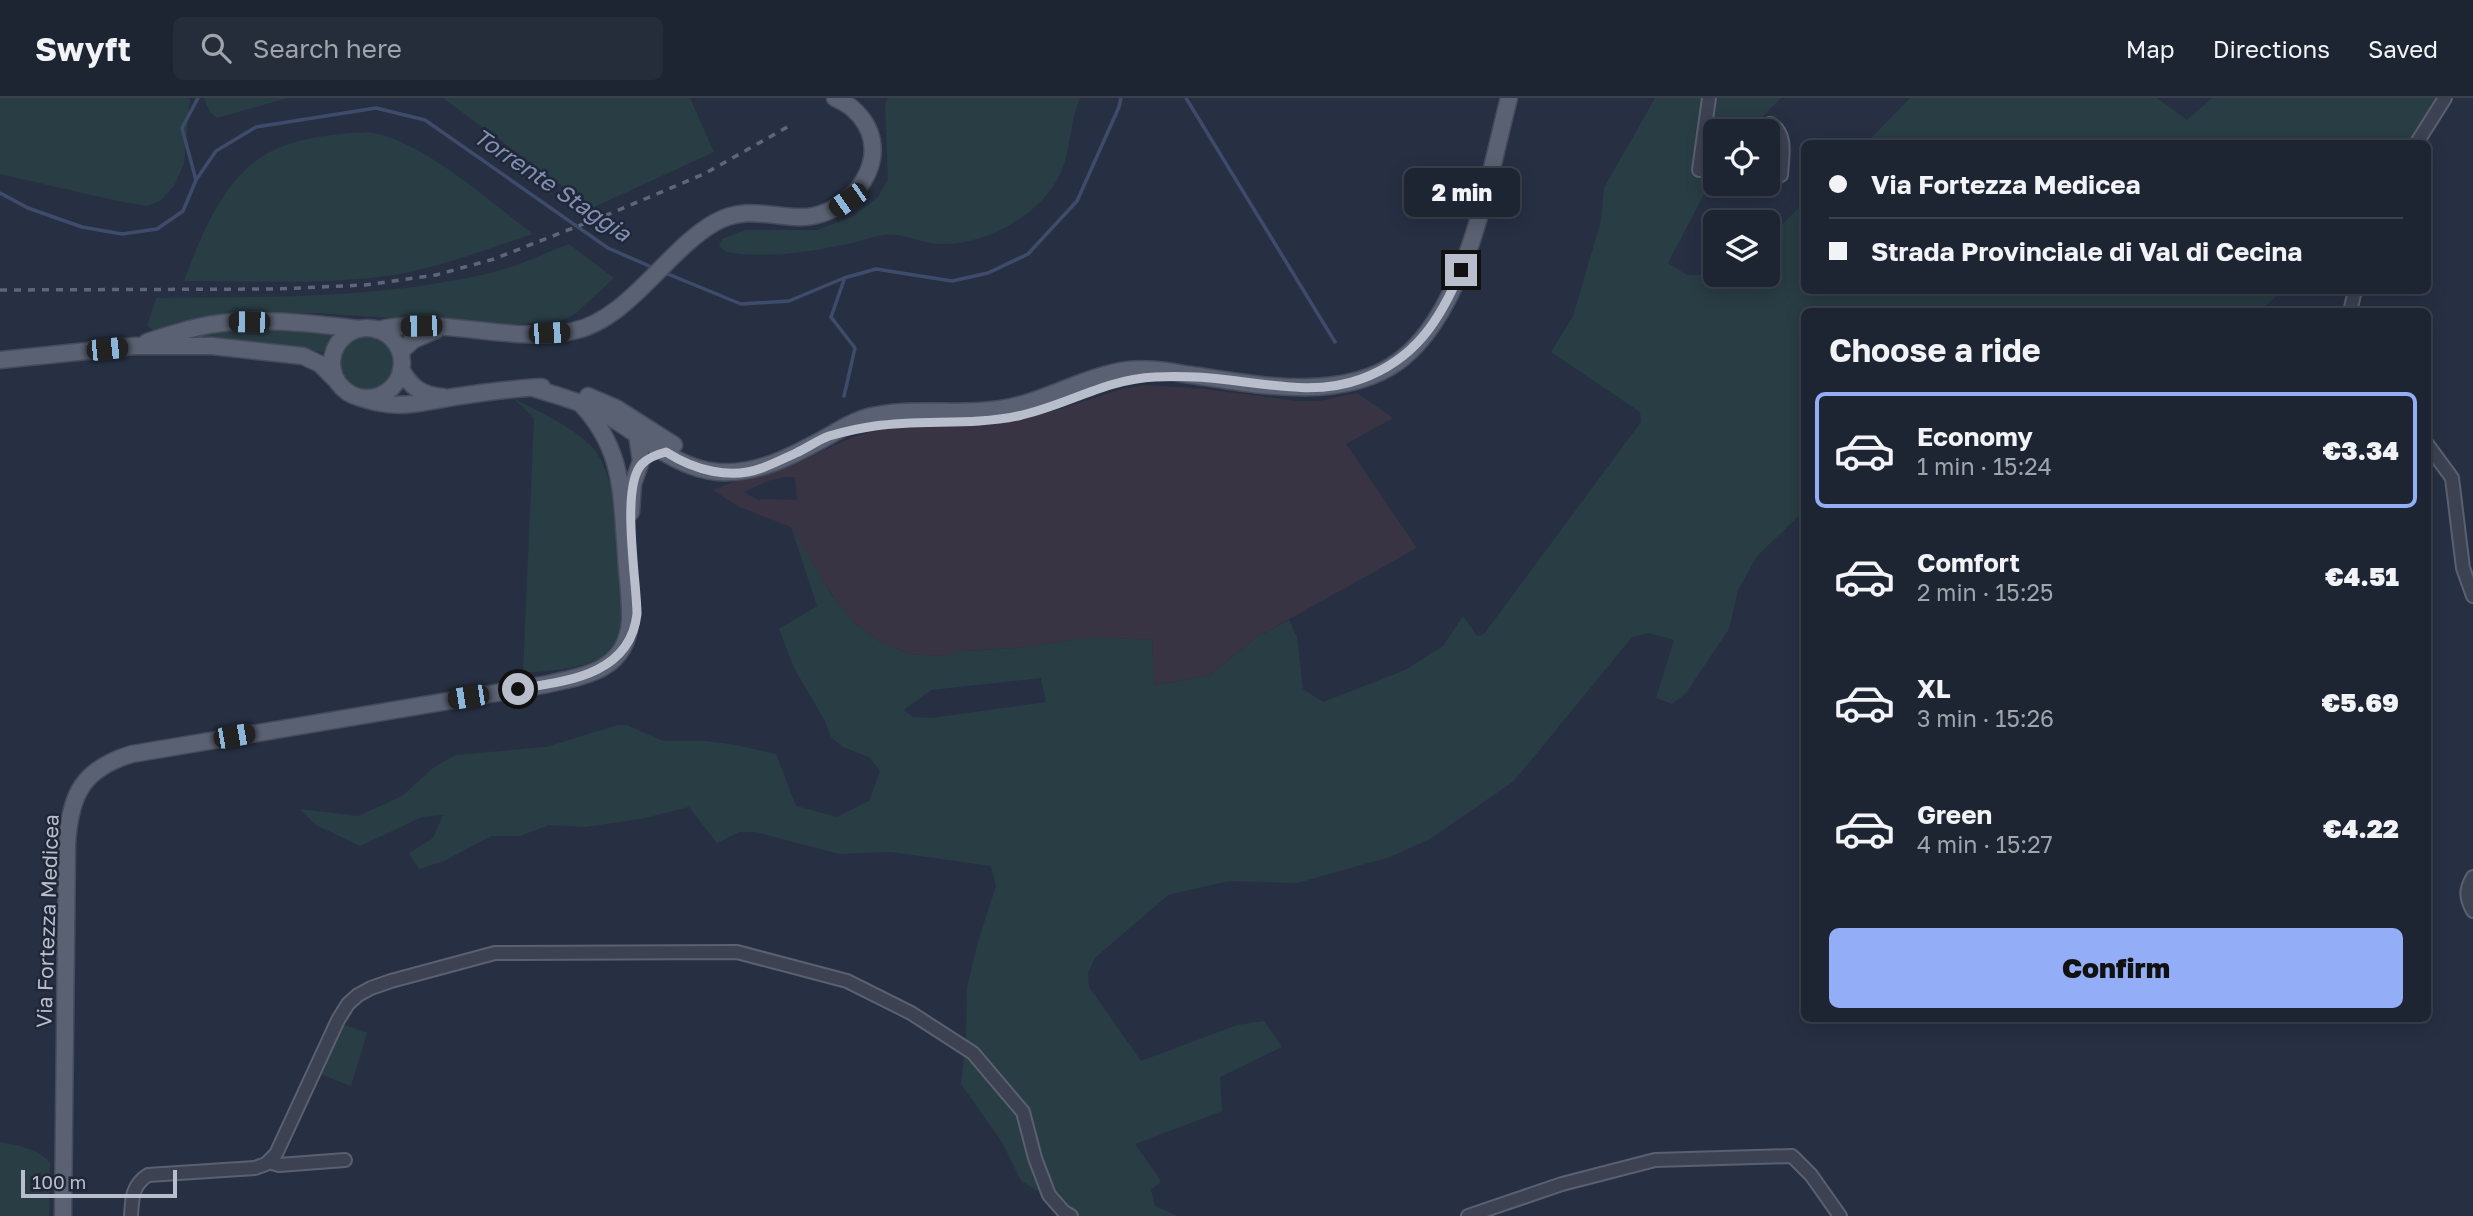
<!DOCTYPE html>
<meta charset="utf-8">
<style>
body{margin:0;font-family:"Golos Text",sans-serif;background:#252c3a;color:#f1f3f6;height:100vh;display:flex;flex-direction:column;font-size:26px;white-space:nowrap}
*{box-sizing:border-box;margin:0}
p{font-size:23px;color:#a0a4ac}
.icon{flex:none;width:38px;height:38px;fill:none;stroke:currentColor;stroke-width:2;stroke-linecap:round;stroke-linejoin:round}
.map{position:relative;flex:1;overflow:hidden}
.drawer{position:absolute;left:1801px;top:210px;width:630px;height:714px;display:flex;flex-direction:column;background:#1d2432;border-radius:10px;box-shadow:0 4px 18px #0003,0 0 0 2px #3b414d}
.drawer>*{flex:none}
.guide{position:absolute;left:1801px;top:42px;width:630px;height:154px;border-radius:10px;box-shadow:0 4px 18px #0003,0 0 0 2px #3b414d;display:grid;align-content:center;height:154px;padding:0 28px;background:#1d2432}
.buttons{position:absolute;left:1703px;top:21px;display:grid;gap:14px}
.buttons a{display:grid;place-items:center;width:77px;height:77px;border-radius:10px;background:#1d2432;box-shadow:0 4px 18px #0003,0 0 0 2px #3b414d;font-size:35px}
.scale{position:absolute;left:21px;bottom:18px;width:156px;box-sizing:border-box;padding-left:7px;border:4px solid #b9becc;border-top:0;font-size:19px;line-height:24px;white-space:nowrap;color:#b9becc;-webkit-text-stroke:5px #202738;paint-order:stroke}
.end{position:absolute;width:32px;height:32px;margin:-16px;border:9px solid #b9becc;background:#111;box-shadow:0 0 0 4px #111}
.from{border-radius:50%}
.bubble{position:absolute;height:49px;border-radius:10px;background:#1d2432;box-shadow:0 4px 18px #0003,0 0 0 2px #3b414d;font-size:23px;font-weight:800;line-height:49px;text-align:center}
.car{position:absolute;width:21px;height:42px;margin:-21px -10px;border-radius:9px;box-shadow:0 0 5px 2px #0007;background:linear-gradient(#222 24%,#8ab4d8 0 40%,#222 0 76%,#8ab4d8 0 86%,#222 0)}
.guide b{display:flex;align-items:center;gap:24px;height:66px;font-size:26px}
.guide b+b{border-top:2px solid #3b414d}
.guide i{width:18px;height:18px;background:#f1f3f6}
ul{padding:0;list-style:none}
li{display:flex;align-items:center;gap:21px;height:116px;margin:0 14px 10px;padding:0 14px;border:4px solid transparent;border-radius:10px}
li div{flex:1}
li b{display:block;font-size:26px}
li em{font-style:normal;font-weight:800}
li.current{border-color:#93adf7}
li>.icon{width:63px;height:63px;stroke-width:1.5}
h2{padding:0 28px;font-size:32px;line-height:84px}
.action{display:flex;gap:14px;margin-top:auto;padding:14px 28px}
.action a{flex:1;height:80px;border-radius:10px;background:#93adf7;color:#111;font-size:28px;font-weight:800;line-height:80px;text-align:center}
header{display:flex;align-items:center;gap:42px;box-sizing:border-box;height:98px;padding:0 35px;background:#1d2432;border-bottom:2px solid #3b414d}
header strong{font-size:33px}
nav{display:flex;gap:38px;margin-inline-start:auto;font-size:24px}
.search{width:490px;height:63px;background:#252c3a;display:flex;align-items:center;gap:18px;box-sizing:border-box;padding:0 24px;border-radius:10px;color:#a0a4ac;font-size:26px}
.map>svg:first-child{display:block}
</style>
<header>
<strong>Swyft</strong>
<div class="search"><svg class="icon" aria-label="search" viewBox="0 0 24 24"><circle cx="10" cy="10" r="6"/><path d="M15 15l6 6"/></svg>Search here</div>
<nav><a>Map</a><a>Directions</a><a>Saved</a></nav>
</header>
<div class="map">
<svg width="2473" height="1118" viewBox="0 0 2473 1118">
<rect width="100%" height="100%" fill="#273043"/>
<!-- medical -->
<path fill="#383443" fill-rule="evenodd" d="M1146 287 1204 291 1296 303H1319L1357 295 1393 320 1346 346 1417 450 1257 539 1209 578 1154 587 1152 542 1089 539 1028 549 968 553 940 558 910 556 882 545 855 526 843 513 811 465 791 429 739 409 713 392 743 380 771 375 856 338 875 333 896 329 992 326 1057 312 1122 291ZM783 379H795L797 402 761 401 760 403 744 394 768 383Z"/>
<!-- green -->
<path fill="#293d44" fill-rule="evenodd" d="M0 0H190L184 66 174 88 160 103 147 108 122 104 0 76Z
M204 0H288L217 20 210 14Z
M443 0H690L714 54 592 110Z
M888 0H1080C1070 23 1071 49 1062 72 1044 116 986 147 941 146 921 146 904 134 883 137 873 138 863 143 852 145 811 154 768 161 726 154L719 148 722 141 745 132H817L852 119 878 99 888 81 885 5Z
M1655 0H1781L1761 20 1740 33H1715V49L1707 54 1712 81 1668 165 1687 177H1768V167L1775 161 1774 135 1804 105V192L2283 193 2258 214H1804V413L1757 458 1738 492 1729 531 1686 595 1672 606 1656 600 1674 542 1649 535 1632 539 1514 683 1430 741 1390 759 1297 785 1229 783 1168 797 1095 860 1088 875 1089 889 1141 963 1237 927 1264 923 1282 949 1220 979 1222 1013 1135 1046 1161 1083 1151 1092 1155 1108 1178 1118H1081L1021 1083 1002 1044 961 986 966 940 967 889 978 843 996 788 991 768 891 754 839 756 755 734H739L717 745 689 709 641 721 585 729 549 727 520 738H491L444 763 419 771 409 755 433 740 443 717 422 719 360 748 316 727 300 711 358 718 402 698 433 670 455 657 546 649 618 627H627L663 643H705L731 646 776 656 796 708 837 719 869 703 880 673 869 659 843 649 831 639 825 623 794 570 779 531 817 508 791 429 831 496 855 526 882 545 910 556 940 558 968 553 1028 549 1089 539 1152 542 1154 587 1209 578 1257 539 1289 522 1297 539 1303 591 1323 604 1405 572 1443 548 1463 518 1477 538 1484 536 1641 324 1640 314 1551 254 1573 218 1601 123 1604 90ZM1041 580 1046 604 931 620 913 619 904 612 931 592Z
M1910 0H2157L2187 22 2212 0H2449L2424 45 1865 46Z
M368 34C421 41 489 103 533 136 487 151 441 169 393 177 328 187 251 183 184 183 200 140 222 84 263 58 294 39 333 36 368 34Z
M569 146 614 180 575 216 561 223 547 225 495 227 315 215H233L181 224 158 236 147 228 156 200C269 199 384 201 494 174 519 168 545 155 569 146Z
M241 229 337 234V236L326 254H323C280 248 225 236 182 244L185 239Z
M340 264a27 27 0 1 1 54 0a27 27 0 1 1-54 0Z
M513 300C539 314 570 327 591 348 622 378 621 483 625 527 622 533 620 541 616 547 598 572 550 572 523 575L534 320Z
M342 926 367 935 351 988 320 976Z
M0 1044C17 1048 39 1050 50 1065L49 1118H0Z"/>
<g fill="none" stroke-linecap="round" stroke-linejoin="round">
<!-- stream -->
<path stroke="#3e4b6b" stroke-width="3.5" d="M1186 0 1335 244
M196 82 182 30 198 0
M0 95 28 110 82 129 122 136 157 131 183 113 196 82 216 53 256 29 376 10 425 22 608 150 656 171
M663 174 741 206 789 203 844 180 876 171 952 183 988 175 1028 156 1077 103 1119 9 1121 0
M844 298 855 250 831 219 844 182"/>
<defs>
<path id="minor" d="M1709 0 1699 72 1715 60
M1756 33 1770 26C1788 35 1782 60 1781 77
M2416 46 2445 0
M2350 214 2355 192
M2427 346 2452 380 2463 470 2473 498
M2473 779C2465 792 2466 800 2473 813
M269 1064 279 1067 345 1062
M131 1118C132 1101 132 1087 148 1077L255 1070 266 1066 276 1056 338 922 348 906 358 897 371 890 391 883 495 855 737 854 847 883 911 915 973 955 1023 1014 1035 1060 1049 1097 1064 1114 1071 1118
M1468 1118 1562 1086 1655 1062 1792 1058 1811 1077 1840 1118"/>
<path id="major" d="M332 265a35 35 0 1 1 70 0a35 35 0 1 1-70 0Z
M377 232C439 217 509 246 573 233 628 222 667 152 714 125 751 104 780 124 813 118 862 108 896 49 853 11 848 6 841 3 835 0
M147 244C169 237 192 229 215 226 259 219 316 226 360 231
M400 254 413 242 436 232
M0 262 135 248H212L303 258 320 266 336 282
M401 271C411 290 422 297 443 299
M533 290C555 297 579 303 601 314 638 333 674 371 718 374 757 377 792 358 825 340 840 332 852 323 868 319 908 308 958 318 1001 311 1045 304 1084 278 1128 272 1152 269 1175 275 1199 278 1262 288 1344 303 1399 263 1468 211 1488 80 1509 0
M588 298 616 310 674 347
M358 299C401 314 418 304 460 298 487 294 514 290 542 289
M631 414 633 386 641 363 636 330
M63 1118 67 746C70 697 82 671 132 656L543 587C583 578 626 574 630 524 631 501 627 478 626 455 621 395 624 351 580 305"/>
</defs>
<!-- minor casing -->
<use href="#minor" stroke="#5a6070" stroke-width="16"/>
<!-- major casing -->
<use href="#major" stroke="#454b5c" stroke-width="19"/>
<!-- minor -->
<use href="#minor" stroke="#3c4252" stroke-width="12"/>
<!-- major -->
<use href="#major" stroke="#5a6172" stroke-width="16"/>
<!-- rail -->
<path stroke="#5e6679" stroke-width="3.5" stroke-dasharray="7 7" stroke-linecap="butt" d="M0 192 276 191 365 187 436 177 494 161 614 114 704 76 791 27"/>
</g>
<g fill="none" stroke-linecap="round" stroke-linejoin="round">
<!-- route -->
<path stroke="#b9becc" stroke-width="9" d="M518 591C567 583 630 577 637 516 637 484 620 388 642 366 648 360 658 356 666 354 694 372 730 382 762 370 773 366 785 360 796 355 807 350 818 342 829 338 843 334 860 330 875 328 923 321 971 328 1018 318 1065 308 1106 281 1155 279 1180 278 1205 279 1229 282 1272 287 1319 297 1361 281 1414 262 1440 223 1461 172"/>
</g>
<g text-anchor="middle" stroke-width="5" stroke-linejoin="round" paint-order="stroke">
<!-- street labels -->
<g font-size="21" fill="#b9becc" stroke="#202738">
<text transform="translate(48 823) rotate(-88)" y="7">Via Fortezza Medicea</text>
</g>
<!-- water labels -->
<g font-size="23" font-style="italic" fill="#8190b2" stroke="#202738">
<text transform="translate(552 87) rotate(34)" y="8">Torrente Staggia</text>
</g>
</g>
</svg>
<div class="buttons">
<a><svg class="icon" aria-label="locate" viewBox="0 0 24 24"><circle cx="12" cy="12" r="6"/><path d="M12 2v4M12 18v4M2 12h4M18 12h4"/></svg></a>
<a><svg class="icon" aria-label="layers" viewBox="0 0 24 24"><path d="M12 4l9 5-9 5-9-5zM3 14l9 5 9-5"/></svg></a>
</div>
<div class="scale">100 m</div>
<i class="end from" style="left:518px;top:591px"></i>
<i class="end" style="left:1461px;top:172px"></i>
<div class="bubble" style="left:1404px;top:70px;width:116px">2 min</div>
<i class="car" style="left:848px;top:102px;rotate:235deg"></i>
<i class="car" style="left:249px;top:224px;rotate:271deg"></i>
<i class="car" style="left:421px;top:228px;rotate:269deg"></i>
<i class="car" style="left:549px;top:235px;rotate:87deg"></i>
<i class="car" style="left:107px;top:251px;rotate:84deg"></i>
<i class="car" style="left:468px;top:599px;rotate:261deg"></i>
<i class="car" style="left:234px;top:638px;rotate:80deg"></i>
<div class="guide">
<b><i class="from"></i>Via Fortezza Medicea</b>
<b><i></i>Strada Provinciale di Val di Cecina</b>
</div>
<section class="drawer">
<h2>Choose a ride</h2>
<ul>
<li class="current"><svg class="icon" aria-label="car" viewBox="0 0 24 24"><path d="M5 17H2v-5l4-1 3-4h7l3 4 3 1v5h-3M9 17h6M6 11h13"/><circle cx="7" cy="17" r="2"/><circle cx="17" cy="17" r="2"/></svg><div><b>Economy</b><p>1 min · 15:24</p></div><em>€3.34</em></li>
<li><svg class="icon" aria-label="car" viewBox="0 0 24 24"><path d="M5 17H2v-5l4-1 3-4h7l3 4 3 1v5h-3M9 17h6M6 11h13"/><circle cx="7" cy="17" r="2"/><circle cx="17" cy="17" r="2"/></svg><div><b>Comfort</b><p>2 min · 15:25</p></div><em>€4.51</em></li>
<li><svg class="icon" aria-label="car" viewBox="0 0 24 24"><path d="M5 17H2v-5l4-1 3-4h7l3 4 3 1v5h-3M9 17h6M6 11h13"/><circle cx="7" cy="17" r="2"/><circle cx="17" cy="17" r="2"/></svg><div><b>XL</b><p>3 min · 15:26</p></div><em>€5.69</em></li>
<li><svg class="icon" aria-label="car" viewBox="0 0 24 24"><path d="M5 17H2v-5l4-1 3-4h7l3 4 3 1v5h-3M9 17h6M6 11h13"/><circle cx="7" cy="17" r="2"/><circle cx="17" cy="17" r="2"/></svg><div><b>Green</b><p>4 min · 15:27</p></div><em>€4.22</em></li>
</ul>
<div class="action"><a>Confirm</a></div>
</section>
</div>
